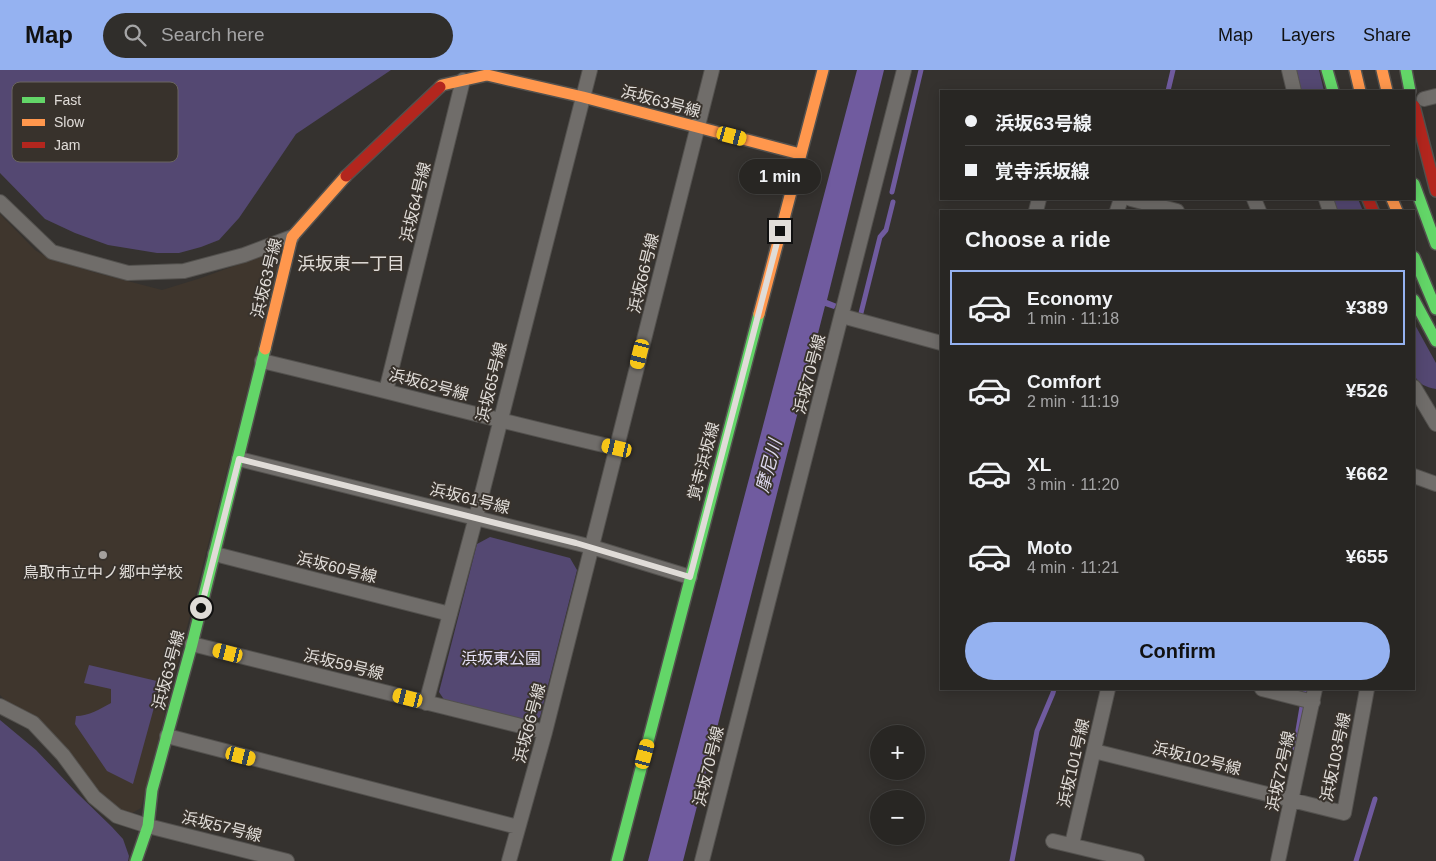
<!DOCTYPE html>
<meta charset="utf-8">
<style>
body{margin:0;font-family:Helvetica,"Noto Sans JP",sans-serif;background:#302e2b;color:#f1f3f6;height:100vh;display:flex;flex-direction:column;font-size:19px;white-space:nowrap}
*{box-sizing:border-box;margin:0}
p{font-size:16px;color:#a5a5a6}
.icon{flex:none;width:28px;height:28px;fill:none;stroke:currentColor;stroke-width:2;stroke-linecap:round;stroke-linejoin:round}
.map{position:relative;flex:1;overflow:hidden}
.side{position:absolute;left:940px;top:140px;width:475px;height:480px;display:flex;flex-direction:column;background:#282623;border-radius:0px;box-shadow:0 2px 12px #0003,0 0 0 1px #444341}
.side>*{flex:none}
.top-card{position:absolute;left:940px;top:20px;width:475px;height:110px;border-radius:0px;box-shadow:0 2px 12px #0003,0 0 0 1px #444341;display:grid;align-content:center;height:110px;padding:0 25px;background:#282623}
.tools{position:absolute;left:870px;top:655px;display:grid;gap:10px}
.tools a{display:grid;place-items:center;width:55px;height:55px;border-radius:50%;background:#282623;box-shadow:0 2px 12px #0003,0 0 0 1px #444341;font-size:25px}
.end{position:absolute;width:22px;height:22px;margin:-11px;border:6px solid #e0dcd8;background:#111;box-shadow:0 0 0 2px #111}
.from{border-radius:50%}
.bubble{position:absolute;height:35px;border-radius:18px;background:#282623;box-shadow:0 2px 12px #0003,0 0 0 1px #444341;font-size:16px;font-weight:700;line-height:35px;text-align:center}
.car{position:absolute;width:15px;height:30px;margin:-15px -8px;border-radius:6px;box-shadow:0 0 4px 1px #0007;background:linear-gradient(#f5c518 24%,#345 0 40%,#f5c518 0 76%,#345 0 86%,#f5c518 0)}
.top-card b{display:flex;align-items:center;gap:18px;height:48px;font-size:19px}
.top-card b+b{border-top:1px solid #444341}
.top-card i{width:12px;height:12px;background:#f1f3f6}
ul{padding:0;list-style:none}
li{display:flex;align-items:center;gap:15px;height:75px;margin:0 10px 8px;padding:0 15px;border:2px solid transparent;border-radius:0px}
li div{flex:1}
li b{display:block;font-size:19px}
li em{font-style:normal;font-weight:700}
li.on{border-color:#95b2f1}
li>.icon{width:45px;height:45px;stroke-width:1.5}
h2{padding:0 25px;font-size:22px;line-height:60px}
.action{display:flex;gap:10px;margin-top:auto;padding:10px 25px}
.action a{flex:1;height:58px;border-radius:30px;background:#95b2f1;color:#111;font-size:20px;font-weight:700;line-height:58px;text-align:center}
header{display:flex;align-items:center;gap:30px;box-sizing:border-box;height:70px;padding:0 25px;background:#95b2f1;color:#111}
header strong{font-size:24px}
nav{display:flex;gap:28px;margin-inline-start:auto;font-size:18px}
.search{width:350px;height:45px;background:#302e2b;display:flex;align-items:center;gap:12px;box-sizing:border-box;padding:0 18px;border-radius:28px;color:#a5a5a6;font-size:19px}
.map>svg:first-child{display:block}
</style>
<header>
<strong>Map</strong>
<div class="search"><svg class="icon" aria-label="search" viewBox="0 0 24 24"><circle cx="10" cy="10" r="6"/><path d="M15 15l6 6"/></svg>Search here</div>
<nav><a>Map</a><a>Layers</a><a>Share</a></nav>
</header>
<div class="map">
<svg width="1436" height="791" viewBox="0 0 1436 791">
<rect width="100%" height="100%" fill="#35322f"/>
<!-- built -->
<path fill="#3f362d" d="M0 144 35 180 48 188 93 202 162 220 201 208 278 180 282 184 141 738 129 745 122 743 96 722 0 625Z"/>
<!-- green -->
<path fill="#544872" d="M0 0H391L296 64 239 148 219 170 201 177 179 183H157L108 175 75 163 45 149 0 103Z
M1296 0H1319L1324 21H1301Z
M1331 129H1358L1363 141H1336Z
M1414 253 1436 293V319C1425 317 1419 314 1414 305Z
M490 467 570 488 577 500 540 647 529 654 445 631 439 622 477 474Z
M89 595 161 612 133 714 107 701 75 654 76 646C89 646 100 639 111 633V619L84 613Z
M0 650 36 680 77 723 112 757 123 769 129 786 128 791H0Z"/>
<!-- water -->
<path fill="#705b9f" d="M857 0H884L827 230 837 234 834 239 825 236 683 791H648Z"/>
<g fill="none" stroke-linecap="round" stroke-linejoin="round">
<!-- stream -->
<path stroke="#705b9f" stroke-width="5" d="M1168 21 1173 0
M892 122 921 0
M861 243 880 167 886 160 893 132
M1295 678 1305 619
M1012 791 1037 661 1053 623 1054 619
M1356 791 1375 729"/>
<defs>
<path id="street" d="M1289 0 1294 21
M1424 29 1436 26
M1131 129 1177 141
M1254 129 1259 141
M1326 129 1330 141
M0 132 52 182 128 203 184 201 244 185 292 167
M1036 141 1039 129
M1117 141 1121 129
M842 246 941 273
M262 291C381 319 498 351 617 378
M1414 317 1436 354
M386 321 463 10
M239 389 592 477 690 507
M1414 406 1436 414
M215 484 450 544
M192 574 545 662
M1262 619 1313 632
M426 633 476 447 590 0
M0 636 33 653 63 685 94 727 117 746 148 756 287 791
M167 666 518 757
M1094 681 1344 743 1367 619
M1053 771 1137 791
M1072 774 1108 619
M509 791 545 662 712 0
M702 791 904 0
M1278 791 1315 619"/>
<path id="fast" d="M1327 0 1333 21
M1406 0 1410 21
M1414 114 1436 174
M1414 187 1436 239
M1414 230 1436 271
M136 791 148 756 152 720 192 574 265 279
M617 791 759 244"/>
<path id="slow" d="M1355 0 1360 21
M1382 0 1387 21
M440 17 442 15 487 5 583 27 800 84
M1392 129 1397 141
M759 244 823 0
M265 279 292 167 346 106"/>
<path id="jam" d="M1414 36 1436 121
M346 106 440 17
M1368 129 1373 141"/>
</defs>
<!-- street casing -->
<use href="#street" stroke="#53514e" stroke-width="16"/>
<!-- fast casing -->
<use href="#fast" stroke="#53514e" stroke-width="14"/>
<!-- slow casing -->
<use href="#slow" stroke="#53514e" stroke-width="14"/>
<!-- jam casing -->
<use href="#jam" stroke="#53514e" stroke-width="14"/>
<!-- street -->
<use href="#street" stroke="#706d6a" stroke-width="14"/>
<!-- fast -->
<use href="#fast" stroke="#63d668" stroke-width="11"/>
<!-- slow -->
<use href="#slow" stroke="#ff974d" stroke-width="11"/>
<!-- jam -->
<use href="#jam" stroke="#b3261e" stroke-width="11"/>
</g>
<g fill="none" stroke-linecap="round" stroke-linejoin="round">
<!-- route -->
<path stroke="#e0dcd8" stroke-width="6" d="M201 538 239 389 576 473 690 507 780 161"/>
</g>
<!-- markers -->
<circle fill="#a4a09d" stroke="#38322c" stroke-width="2" cx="103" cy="485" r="5"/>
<g text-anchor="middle" stroke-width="4" stroke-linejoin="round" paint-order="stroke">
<!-- street labels -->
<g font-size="16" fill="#e0dcd8" stroke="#38322c">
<text transform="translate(661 31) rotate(15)" y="6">浜坂63号線</text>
<text transform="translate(415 132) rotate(-76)" y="6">浜坂64号線</text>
<text transform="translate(643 203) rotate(-76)" y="6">浜坂66号線</text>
<text transform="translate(266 208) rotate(-76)" y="6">浜坂63号線</text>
<text transform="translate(809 304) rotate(-75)" y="6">浜坂70号線</text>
<text transform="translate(491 312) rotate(-76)" y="6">浜坂65号線</text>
<text transform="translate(429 314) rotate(15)" y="6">浜坂62号線</text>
<text transform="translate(703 391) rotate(-75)" y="6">覚寺浜坂線</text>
<text transform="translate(470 428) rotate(14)" y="6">浜坂61号線</text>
<text transform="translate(337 497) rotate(14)" y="6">浜坂60号線</text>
<text transform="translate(344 594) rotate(14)" y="6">浜坂59号線</text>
<text transform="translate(168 600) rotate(-75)" y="6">浜坂63号線</text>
<text transform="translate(529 653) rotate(-75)" y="6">浜坂66号線</text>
<text transform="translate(1335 687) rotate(-78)" y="6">浜坂103号線</text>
<text transform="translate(1197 688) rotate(14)" y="6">浜坂102号線</text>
<text transform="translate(1073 693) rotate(-77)" y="6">浜坂101号線</text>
<text transform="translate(708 696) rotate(-76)" y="6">浜坂70号線</text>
<text transform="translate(1280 701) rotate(-78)" y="6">浜坂72号線</text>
<text transform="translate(222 756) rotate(14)" y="6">浜坂57号線</text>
</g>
<!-- poi labels -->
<g font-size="16" fill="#e0dcd8" stroke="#38322c">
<text x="103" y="508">鳥取市立中ノ郷中学校</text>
</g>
<!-- park labels -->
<g font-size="16" fill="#e5e0f5" stroke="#38322c">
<text x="501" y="594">浜坂東公園</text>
</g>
<!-- neighbourhood labels -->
<g font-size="18" fill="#e0dcd8" stroke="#38322c">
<text x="351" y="200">浜坂東一丁目</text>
</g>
<!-- water labels -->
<g font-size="18" font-style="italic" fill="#ded9ee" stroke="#38322c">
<text transform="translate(769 396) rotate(-75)" y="6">摩尼川</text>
</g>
</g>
<!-- legend -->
<rect x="12" y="12" width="166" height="80" rx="8" fill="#38322c" stroke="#6a6560" stroke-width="1"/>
<rect x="22" y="27" width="23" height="6" fill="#63d668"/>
<rect x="22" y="49" width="23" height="7" fill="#ff974d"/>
<rect x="22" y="72" width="23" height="6" fill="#b3261e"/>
<g font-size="14" fill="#e0dcd8">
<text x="54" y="35">Fast</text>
<text x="54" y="57">Slow</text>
<text x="54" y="80">Jam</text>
</g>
</svg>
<div class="tools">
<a>+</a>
<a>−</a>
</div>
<i class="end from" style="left:201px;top:538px"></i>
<i class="end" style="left:780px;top:161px"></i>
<div class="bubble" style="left:739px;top:89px;width:82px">1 min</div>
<i class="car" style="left:732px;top:66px;rotate:105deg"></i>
<i class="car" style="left:640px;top:284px;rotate:194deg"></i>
<i class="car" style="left:617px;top:378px;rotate:283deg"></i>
<i class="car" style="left:228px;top:583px;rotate:284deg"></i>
<i class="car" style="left:408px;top:628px;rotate:284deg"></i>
<i class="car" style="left:645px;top:684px;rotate:15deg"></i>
<i class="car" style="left:241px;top:686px;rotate:104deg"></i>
<div class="top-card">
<b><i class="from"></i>浜坂63号線</b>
<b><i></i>覚寺浜坂線</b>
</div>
<section class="side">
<h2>Choose a ride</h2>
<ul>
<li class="on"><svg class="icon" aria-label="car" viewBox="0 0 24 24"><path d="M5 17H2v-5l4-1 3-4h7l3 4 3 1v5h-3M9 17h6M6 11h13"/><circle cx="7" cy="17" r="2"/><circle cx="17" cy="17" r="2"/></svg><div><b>Economy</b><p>1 min · 11:18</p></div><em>¥389</em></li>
<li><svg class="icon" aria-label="car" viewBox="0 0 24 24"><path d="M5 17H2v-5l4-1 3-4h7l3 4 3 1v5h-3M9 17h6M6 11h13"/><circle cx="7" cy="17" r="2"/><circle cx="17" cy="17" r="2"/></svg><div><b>Comfort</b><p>2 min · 11:19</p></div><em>¥526</em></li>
<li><svg class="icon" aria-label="car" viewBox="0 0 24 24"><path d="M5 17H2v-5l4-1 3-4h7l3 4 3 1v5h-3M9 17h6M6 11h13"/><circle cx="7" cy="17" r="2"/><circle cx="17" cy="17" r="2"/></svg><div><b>XL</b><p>3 min · 11:20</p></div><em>¥662</em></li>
<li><svg class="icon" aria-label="car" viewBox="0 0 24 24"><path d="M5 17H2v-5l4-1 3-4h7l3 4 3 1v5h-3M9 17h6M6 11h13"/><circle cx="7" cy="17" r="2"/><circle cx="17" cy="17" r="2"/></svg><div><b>Moto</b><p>4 min · 11:21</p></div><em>¥655</em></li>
</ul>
<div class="action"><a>Confirm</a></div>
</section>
</div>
